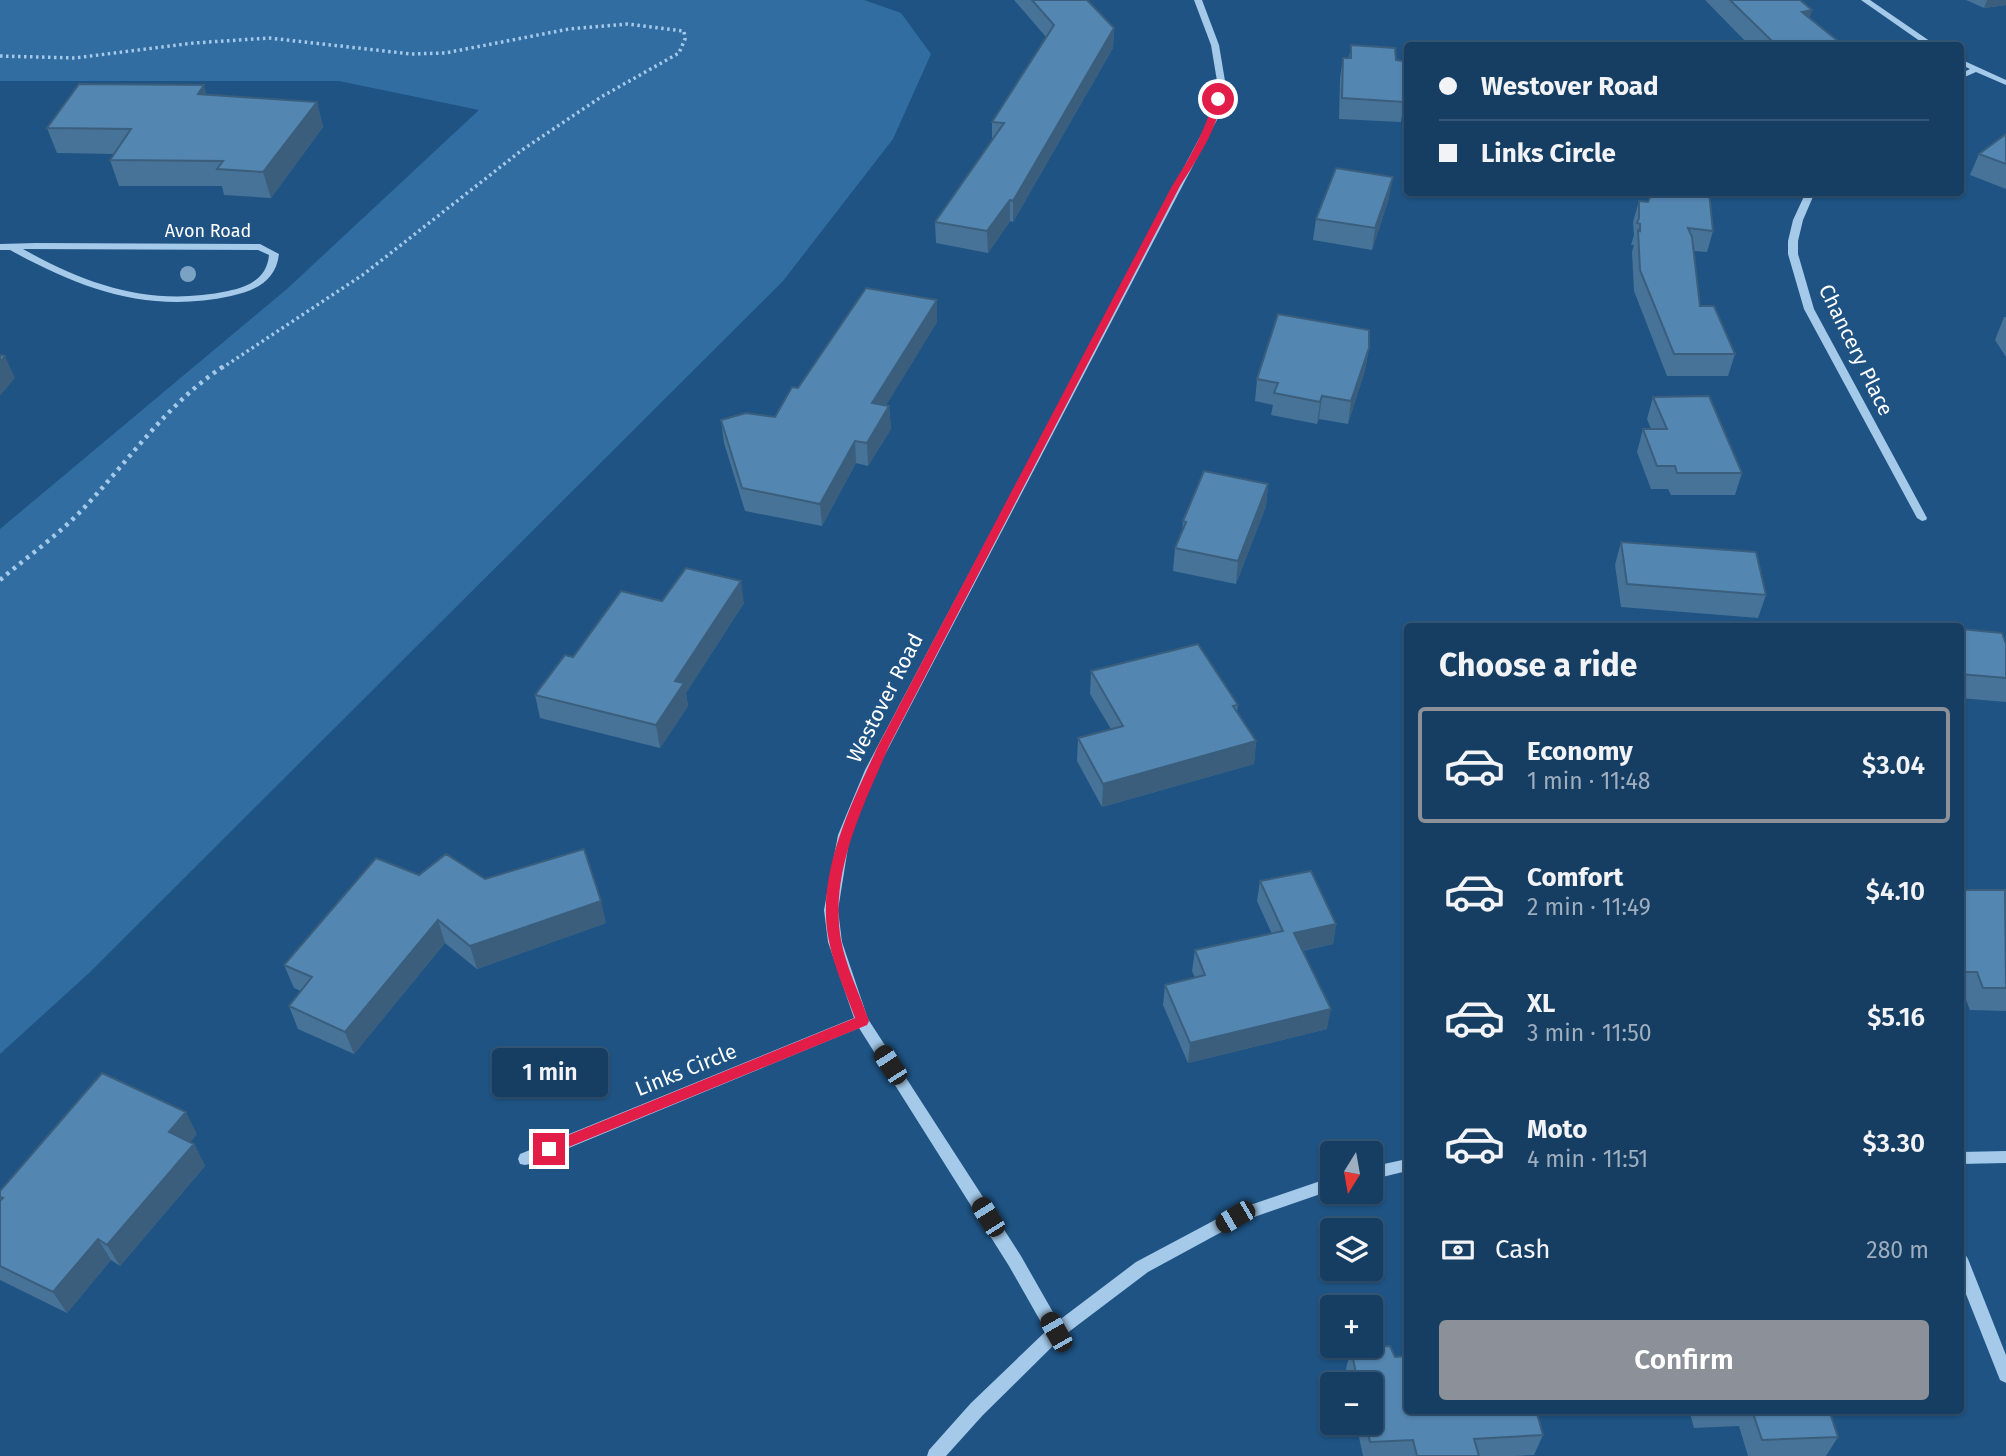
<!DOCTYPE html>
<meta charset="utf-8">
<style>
body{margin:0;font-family:"Fira Sans",sans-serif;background:#1f4568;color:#f1f3f6;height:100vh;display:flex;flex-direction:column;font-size:26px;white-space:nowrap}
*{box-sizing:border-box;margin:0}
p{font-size:23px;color:#9eaebe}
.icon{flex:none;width:38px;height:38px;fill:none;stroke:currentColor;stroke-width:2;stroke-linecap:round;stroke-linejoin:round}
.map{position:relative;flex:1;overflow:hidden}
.drawer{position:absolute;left:1404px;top:623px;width:560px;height:791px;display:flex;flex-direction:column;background:#163e62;border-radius:7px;box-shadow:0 2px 5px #0004,0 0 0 2px #355777}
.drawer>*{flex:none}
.guide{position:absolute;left:1404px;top:42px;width:560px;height:154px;border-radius:7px;box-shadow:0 2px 5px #0004,0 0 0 2px #355777;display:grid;align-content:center;height:154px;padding:0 35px;background:#163e62}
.needle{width:46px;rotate:191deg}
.fabs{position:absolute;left:1320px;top:1141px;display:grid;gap:14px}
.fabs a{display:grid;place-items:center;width:63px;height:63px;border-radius:7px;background:#163e62;box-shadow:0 2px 5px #0004,0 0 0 2px #355777;font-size:35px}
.end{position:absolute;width:32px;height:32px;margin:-16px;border:9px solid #e11d48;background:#fff;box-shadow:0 0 0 4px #fff}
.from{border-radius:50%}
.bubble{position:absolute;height:49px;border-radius:7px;background:#163e62;box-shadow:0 2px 5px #0004,0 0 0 2px #355777;font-size:23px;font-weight:600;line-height:49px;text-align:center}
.car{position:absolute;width:21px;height:42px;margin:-21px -10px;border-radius:9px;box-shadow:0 0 5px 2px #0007;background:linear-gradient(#222 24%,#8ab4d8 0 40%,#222 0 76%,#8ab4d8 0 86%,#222 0)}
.guide b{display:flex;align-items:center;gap:24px;height:66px;font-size:26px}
.guide b+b{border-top:2px solid #355777}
.guide i{width:18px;height:18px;background:#f1f3f6}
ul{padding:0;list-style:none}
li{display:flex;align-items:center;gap:21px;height:116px;margin:0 14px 10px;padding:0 21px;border:4px solid transparent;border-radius:7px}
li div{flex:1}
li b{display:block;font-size:26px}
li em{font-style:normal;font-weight:600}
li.on{border-color:#8c9099}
li>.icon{width:63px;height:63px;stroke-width:1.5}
h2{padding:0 35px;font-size:32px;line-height:84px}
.pay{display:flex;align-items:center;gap:18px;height:77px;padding:0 35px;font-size:26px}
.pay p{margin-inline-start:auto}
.button{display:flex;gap:14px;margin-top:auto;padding:14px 35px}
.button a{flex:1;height:80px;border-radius:7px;background:#8c9099;color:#fff;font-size:28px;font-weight:600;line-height:80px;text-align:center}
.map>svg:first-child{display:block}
</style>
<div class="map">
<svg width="2006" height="1456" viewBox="0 0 2006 1456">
<rect width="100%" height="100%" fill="#1e5383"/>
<!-- green -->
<path fill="#326da1" d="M0 0H864L901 13 931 54 893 139 783 281 89 973 0 1054V529L288 288 479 110 339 81H0Z"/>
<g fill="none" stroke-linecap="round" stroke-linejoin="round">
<!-- path-far1 -->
<path stroke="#a4c9e9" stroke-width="3.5" stroke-dasharray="2.5 3.5" stroke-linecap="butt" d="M0 56 75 58 194 43 269 38 411 54 445 53 569 29 627 24 684 31 685 39 679 53 601 97 522 150 364 274 222 368"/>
<!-- path -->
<path stroke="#a4c9e9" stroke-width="4.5" stroke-dasharray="3.5 5" stroke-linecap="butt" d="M0 580C27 557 57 536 82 510 128 462 167 403 224 366"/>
<!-- minor -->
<path fill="#a4c9e9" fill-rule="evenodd" d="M1194 0H1202L1219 45 1225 81 1219 116 877 770 850 835 838 910 842 942 868 1019 1021 1256 1058 1321 1136 1262 1230 1212 1332 1177V1190L1240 1222 1148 1272 1062 1337 983 1415 946 1456H927L929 1450 971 1403 1046 1331 1009 1266 859 1028 530 1164 525 1165 520 1164 518 1159 520 1154 854 1018 828 942 824 910 838 835 865 770 1211 116 1217 81 1211 45Z
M1861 0H1870L1937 46H1927Z
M1960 59 2006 80V85L1976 72 1960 79V74L1970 69 1960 64Z
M1806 192H1815L1803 220 1798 241V254L1814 309 1927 518 1926 520 1922 521 1917 518 1804 309 1788 254V241L1793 220Z
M36 243 260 244 279 254C276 281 255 291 231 296 148 314 81 289 10 250H0V244ZM23 249 258 250 269 255C267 278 249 287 228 291 152 307 89 286 23 249Z
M2006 1151V1163L1960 1164V1152Z
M1407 1159V1171L1370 1180V1167Z
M1960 1252 1965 1254 1968 1259 2006 1355V1383L2000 1380 1960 1279Z"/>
</g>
<!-- trees -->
<circle fill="#7ca2c3" cx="188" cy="274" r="8"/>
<!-- wall -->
<path fill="#477398" d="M1014 0H1087L1114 28 1113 48 1013 222 1010 221 988 253 936 243 935 222 992 140V122L1046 37Z
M1705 0H1800L1812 10 1809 18 1836 46H1750Z
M1966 0H2006V5L1984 8Z
M1351 45 1396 60 1404 102 1401 122 1339 119 1340 78 1343 58H1349Z
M207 95 317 102 323 127 271 198 224 195 222 186H119L110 160 115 154 57 153 47 128Z
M2006 134V189L1970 175 1979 154Z
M1389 198 1372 250 1313 240 1316 219Z
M1709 198 1713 231 1707 252 1694 251 1700 306 1735 354 1728 376H1667L1634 291 1632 252 1634 245H1631L1634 235 1633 222 1639 201 1648 202Z
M2004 317H2006V357L1995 340Z
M937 322 886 405 889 406 891 429 868 466 856 463 822 526 745 511 724 443 721 420 775 417 798 388Z
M1369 348 1365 370 1348 424 1319 419 1317 424 1271 415 1273 405 1255 401 1257 379Z
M1653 397 1742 473 1735 495H1671L1668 489H1651L1637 452 1643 429H1651L1647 419Z
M1268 484 1266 506 1236 584 1173 571 1175 548 1182 532 1183 521Z
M1621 542 1766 595 1758 618 1621 607 1615 565Z
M662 601 744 603 686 693 688 706 660 748 540 718 535 695 573 657Z
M1960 629 2006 644V702L1960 698Z
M1091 671 1238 705 1237 712 1256 741 1254 764 1102 807 1077 761 1078 738 1111 729 1090 694Z
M419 875 485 879 606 923 477 969 445 943 354 1054 298 1029 289 1006 301 991 294 988 284 965Z
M1260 881 1336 924 1333 944 1302 951 1327 1029 1188 1063 1163 1005 1165 985 1195 978 1192 971 1195 950 1272 934 1257 901Z
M1960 890 2006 892V1011L1970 1010 1964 995H1960Z
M197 1134 190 1142 194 1144 205 1166 120 1266 111 1260 67 1313 0 1280V1191Z
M1351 1348 1395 1357 1543 1435 1534 1455 1513 1456H1363L1356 1423H1370V1384H1349L1346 1369Z
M1689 1410H1863L1829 1412 1838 1437 1826 1456H1748L1739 1426 1694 1428Z"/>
<!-- shaded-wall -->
<path fill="#3a5e7c" d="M1987 0H2006V5L1984 8Z
M1812 10 1806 30 1802 12Z
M1114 28 1113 48 1013 222V201Z
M1838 41 1836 46H1804Z
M204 85 211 110 198 94Z
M317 102 323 127 271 198 263 172Z
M1393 177 1389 198 1372 250 1375 228Z
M1010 200V221L988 253 987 231Z
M937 300V322L874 425 872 403Z
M1369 348 1365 370 1348 424 1351 401Z
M5 356 15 378 0 396V362Z
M1322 396 1319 419 1317 424 1320 402Z
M889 406 891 429 868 466 867 443Z
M855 441 856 463 822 526 820 504Z
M1268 484 1266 506 1236 584 1238 561Z
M741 581 744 603 686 693 688 706 660 748 656 725 675 681Z
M1256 741 1254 764 1102 807 1103 784Z
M601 901 606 923 477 969 470 946Z
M438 920 445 943 354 1054 345 1032Z
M1336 924 1333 944 1290 953 1294 933Z
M1331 1009 1327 1029 1188 1063 1190 1043Z
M186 1112 197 1134 181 1154 169 1132Z
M194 1144 205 1166 120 1266 107 1245Z
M98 1239 111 1260 67 1313 53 1292Z"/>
<!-- building -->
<path fill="#5386b1" stroke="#3a5e7c" stroke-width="2" d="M1032 0H1087L1114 28 1013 201 1010 200 987 231 935 222 1004 123 992 122 1054 25Z
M1730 0H1800L1812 10 1802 12 1838 41 1804 46H1777Z
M1351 45 1395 48 1396 60 1403 61 1404 102 1342 98 1343 58H1351Z
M79 84 204 85 198 94 317 102 263 172 217 169 223 161 110 160 131 129 47 128Z
M2006 134V164L1979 154Z
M1336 168 1393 177 1375 228 1316 219Z
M1652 192H1709L1713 231 1688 228 1692 237 1700 306H1714L1735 354H1674L1640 270 1638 230 1640 231V224L1637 223 1639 218V201L1648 202Z
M866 288 937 300 872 403 889 406 867 443 855 441 820 504 742 488 721 420 746 413 775 417 792 387 798 388Z
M1278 314 1369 330V348L1351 401 1322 396 1320 402 1274 393 1278 383 1257 379Z
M0 355 5 356 0 362Z
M1709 396 1742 473H1677L1675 466H1657L1643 429H1667L1653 397Z
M1204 471 1268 484 1238 561 1175 548 1186 522 1183 521Z
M1621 542 1756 552 1766 595 1627 584Z
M686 568 741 581 675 681 684 683 656 725 535 695 565 655 573 657 621 591 662 601Z
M1960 629 2002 633 2006 644V678L1960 674Z
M1198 644 1238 705 1233 706 1256 741 1103 784 1078 738 1123 726 1091 671Z
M584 849 601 901 470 946 438 920 345 1032 289 1006 312 977 284 965 376 858 419 875 446 854 485 879Z
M1311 871 1336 924 1294 933 1331 1009 1190 1043 1165 985 1205 975 1195 950 1283 931 1260 881Z
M1960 890H2005L2006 988H1983L1977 972H1960Z
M102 1073 186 1112 169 1132 194 1144 107 1245 98 1239 53 1292 0 1266V1201L3 1198 0 1197V1191Z
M1390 1346 1395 1357 1407 1356V1410H1536L1543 1435 1474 1439 1479 1456H1417L1413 1440 1370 1442 1366 1423H1370V1384H1358L1351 1348Z
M1752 1410H1829L1838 1437 1762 1440Z"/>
<!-- route -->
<path fill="#e11d48" d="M1215 97 1222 99C1216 131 1198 158 1180 186L889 746C863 807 829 872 841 940 846 967 860 995 869 1021L867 1025 554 1153H544V1145L855 1018C846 993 834 967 829 941 815 875 851 805 878 746L1172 186C1193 153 1203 134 1215 97Z"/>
<g text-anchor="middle" stroke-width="7" stroke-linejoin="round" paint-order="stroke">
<!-- far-street labels -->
<g font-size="18" fill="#fff" stroke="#1e5383">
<text x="208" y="237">Avon Road</text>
</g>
<!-- street labels -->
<g font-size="21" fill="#fff" stroke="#1e5383">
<text transform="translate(1856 350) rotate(64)" y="7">Chancery Place</text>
<text transform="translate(885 698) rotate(-63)" y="7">Westover Road</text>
<text transform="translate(686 1070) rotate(-22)" y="7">Links Circle</text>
</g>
</g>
</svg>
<div class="fabs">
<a><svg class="needle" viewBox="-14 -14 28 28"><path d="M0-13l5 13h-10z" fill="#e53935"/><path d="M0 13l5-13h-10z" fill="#9eaebe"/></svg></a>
<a><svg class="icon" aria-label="layers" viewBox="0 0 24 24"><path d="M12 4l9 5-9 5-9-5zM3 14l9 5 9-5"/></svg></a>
<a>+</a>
<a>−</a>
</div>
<i class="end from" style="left:1218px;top:99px"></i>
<i class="end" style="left:549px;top:1149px"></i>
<div class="bubble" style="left:492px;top:1048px;width:116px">1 min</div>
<i class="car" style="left:890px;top:1065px;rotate:327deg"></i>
<i class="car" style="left:988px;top:1217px;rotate:328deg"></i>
<i class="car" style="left:1235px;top:1217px;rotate:240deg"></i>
<i class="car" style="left:1056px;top:1332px;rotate:330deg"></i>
<div class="guide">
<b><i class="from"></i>Westover Road</b>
<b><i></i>Links Circle</b>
</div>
<section class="drawer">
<h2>Choose a ride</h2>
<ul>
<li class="on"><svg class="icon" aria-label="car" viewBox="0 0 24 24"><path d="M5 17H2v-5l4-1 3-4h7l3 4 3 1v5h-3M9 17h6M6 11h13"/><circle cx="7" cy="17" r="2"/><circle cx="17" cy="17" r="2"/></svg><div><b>Economy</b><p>1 min · 11:48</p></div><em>$3.04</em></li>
<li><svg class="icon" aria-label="car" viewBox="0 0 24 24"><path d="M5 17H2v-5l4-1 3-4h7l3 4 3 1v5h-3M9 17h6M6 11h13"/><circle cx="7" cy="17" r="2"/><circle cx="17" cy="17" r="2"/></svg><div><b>Comfort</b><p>2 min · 11:49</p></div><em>$4.10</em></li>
<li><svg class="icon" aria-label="car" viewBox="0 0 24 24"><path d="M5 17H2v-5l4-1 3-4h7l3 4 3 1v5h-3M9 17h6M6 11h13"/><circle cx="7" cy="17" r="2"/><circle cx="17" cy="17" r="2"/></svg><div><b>XL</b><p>3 min · 11:50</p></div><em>$5.16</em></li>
<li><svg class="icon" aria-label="car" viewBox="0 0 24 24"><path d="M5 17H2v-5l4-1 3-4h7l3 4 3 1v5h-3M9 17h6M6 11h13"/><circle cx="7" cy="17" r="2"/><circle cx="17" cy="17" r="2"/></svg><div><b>Moto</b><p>4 min · 11:51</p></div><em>$3.30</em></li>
</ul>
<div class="pay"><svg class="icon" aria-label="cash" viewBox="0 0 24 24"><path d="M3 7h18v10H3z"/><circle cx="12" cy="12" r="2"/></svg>Cash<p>280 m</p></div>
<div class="button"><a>Confirm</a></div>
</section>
</div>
